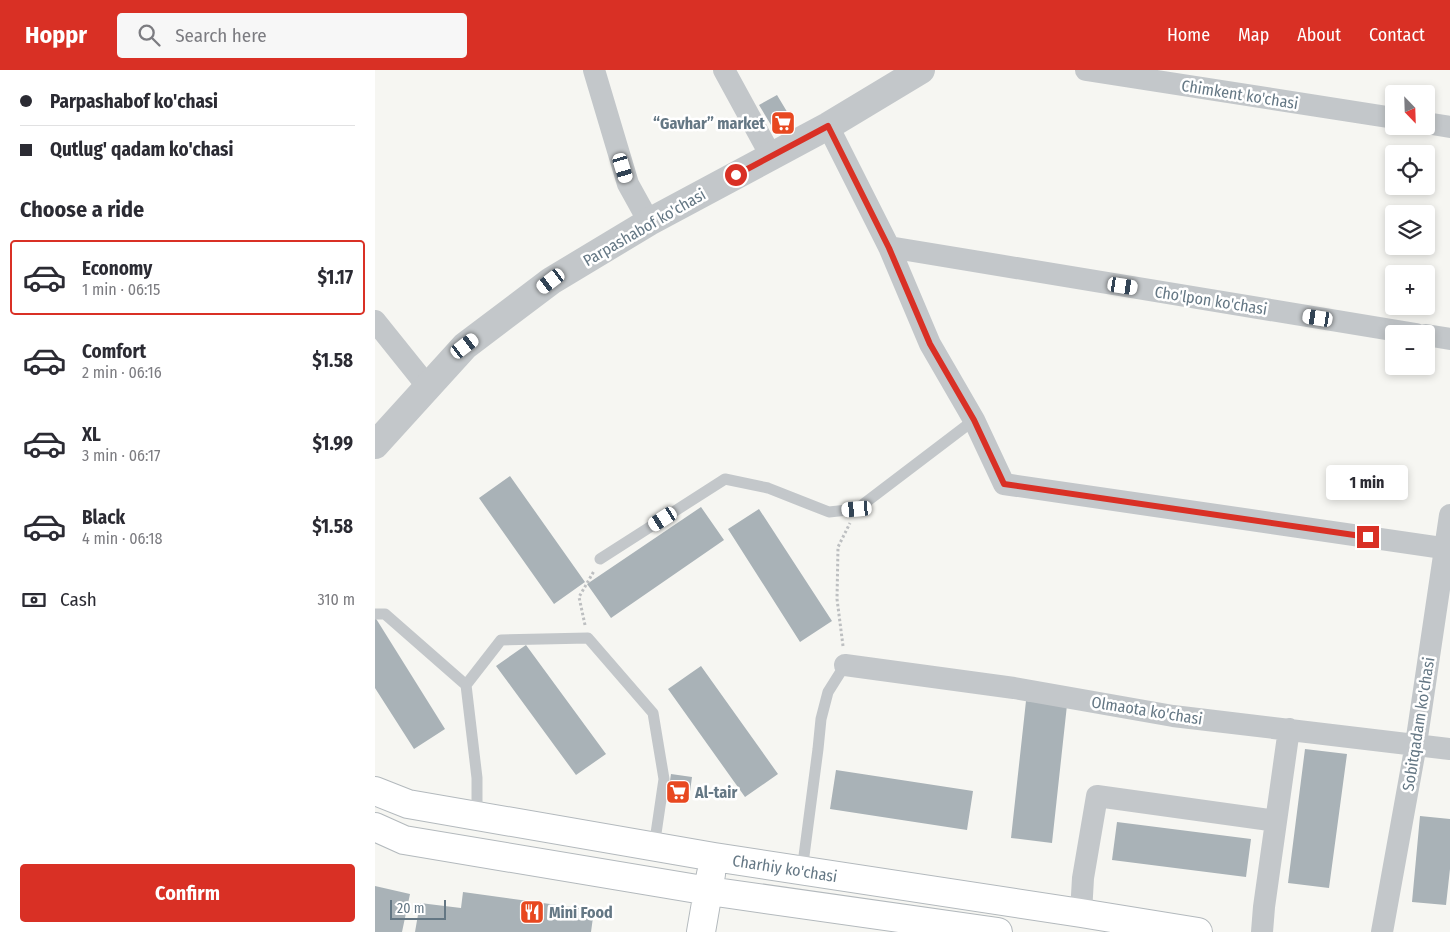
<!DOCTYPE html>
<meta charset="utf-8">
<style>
body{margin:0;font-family:"Fira Sans Condensed",sans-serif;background:#f7f7f7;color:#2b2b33;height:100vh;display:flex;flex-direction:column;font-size:19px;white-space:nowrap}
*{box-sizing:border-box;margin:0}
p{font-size:16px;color:#7c7c81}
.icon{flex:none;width:28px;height:28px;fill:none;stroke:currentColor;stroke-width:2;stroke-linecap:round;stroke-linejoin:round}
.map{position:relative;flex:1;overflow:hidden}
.side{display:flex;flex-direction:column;background:#fff;width:375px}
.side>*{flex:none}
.guide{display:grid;align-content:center;height:110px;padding:0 20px;background:#fff}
.needle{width:32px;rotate:157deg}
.controls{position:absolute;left:1010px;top:15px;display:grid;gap:10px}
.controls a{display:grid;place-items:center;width:50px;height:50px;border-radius:5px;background:#fff;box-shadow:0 2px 8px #0003;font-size:25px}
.scale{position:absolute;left:15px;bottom:12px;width:56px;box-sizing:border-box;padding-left:5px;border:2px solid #647784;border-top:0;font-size:14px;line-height:18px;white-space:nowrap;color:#647784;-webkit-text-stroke:4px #fff;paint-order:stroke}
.end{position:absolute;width:22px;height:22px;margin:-11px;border:6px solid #d93025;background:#fff;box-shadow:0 0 0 2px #fff}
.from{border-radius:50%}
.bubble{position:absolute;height:35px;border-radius:5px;background:#fff;box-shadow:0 2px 8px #0003;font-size:16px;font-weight:700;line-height:35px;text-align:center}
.car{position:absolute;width:15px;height:30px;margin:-15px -8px;border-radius:6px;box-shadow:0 0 4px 1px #0007;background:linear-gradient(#fff 24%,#345 0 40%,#fff 0 76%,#345 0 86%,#fff 0)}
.guide b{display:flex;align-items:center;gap:18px;height:48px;font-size:19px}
.guide b+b{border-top:1px solid #e1e1e2}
.guide i{width:12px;height:12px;background:#2b2b33}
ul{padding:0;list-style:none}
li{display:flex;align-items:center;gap:15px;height:75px;margin:0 10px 8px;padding:0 10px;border:2px solid transparent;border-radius:5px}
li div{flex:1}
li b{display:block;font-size:19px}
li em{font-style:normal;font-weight:700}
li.on{border-color:#d93025}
li>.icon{width:45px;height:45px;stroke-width:1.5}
h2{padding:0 20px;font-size:22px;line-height:60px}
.pay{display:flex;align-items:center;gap:12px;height:55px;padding:0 20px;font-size:19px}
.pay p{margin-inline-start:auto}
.cta{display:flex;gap:10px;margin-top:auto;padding:10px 20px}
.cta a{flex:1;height:58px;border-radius:5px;background:#d93025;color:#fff;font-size:20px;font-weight:700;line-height:58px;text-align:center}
header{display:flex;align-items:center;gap:30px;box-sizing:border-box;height:70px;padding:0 25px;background:#d93025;color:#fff}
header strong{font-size:24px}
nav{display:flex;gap:28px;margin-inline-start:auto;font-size:18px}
.search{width:350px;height:45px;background:#f7f7f7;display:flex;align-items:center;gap:12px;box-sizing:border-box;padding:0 18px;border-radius:5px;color:#7c7c81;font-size:19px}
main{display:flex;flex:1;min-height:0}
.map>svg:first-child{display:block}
</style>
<header>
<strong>Hoppr</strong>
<div class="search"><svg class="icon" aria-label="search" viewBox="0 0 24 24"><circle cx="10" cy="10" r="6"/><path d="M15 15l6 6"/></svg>Search here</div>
<nav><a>Home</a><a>Map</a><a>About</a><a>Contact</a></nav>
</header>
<main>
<section class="side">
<div class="guide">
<b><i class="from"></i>Parpashabof ko'chasi</b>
<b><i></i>Qutlug' qadam ko'chasi</b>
</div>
<h2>Choose a ride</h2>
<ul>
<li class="on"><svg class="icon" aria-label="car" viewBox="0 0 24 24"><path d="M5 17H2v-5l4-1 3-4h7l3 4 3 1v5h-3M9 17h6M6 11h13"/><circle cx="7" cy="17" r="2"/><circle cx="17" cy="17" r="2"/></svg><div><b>Economy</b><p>1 min · 06:15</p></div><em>$1.17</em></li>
<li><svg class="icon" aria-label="car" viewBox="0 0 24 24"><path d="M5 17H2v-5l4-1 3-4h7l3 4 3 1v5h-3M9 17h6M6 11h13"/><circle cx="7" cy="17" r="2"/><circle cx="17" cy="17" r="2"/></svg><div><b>Comfort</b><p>2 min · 06:16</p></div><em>$1.58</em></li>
<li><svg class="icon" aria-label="car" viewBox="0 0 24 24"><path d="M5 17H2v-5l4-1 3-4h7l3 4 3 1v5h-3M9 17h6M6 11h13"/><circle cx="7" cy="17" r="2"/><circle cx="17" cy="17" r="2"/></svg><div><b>XL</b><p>3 min · 06:17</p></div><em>$1.99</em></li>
<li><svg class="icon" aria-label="car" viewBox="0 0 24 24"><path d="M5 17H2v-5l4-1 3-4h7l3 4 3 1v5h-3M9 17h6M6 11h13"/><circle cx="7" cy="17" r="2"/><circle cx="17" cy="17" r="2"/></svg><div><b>Black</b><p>4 min · 06:18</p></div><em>$1.58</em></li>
</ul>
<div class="pay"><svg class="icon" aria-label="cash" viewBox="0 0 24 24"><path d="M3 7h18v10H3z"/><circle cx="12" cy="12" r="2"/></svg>Cash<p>310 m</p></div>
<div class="cta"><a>Confirm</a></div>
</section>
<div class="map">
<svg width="1075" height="862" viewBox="0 0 1075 862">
<rect width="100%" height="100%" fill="#f6f6f2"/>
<!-- building -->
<path fill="#a9b2b7" d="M402 25 417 50 399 60 384 35Z
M135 406 210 512 179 534 104 428Z
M326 437 349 470 236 548 212 514Z
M384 439 457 551 425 572 353 459Z
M0 547 70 659 39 679 0 618Z
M151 575 231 684 201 705 121 596Z
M326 596 403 704 370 727 293 619Z
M651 631 692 635 677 773 636 768Z
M930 679 972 684 954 818 913 813Z
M461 700 598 721 592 760 455 739Z
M296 704 317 707 314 729 293 724Z
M1045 746 1075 749V799L1071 835 1037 832Z
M742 752 876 769 871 807 737 790Z
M0 816 35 824 27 862H0Z
M88 822 219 840 216 862H40L45 833 86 838Z"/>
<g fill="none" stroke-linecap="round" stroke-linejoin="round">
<defs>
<path id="secondary" d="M0 721 33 734 339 787 706 843 823 862
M0 757 29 770 334 821 623 862
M326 862 336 804"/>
</defs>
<!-- secondary casing -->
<use href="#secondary" stroke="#b3b9bd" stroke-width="30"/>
<!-- path -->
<path stroke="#bdbfc1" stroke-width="3" stroke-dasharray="2.5 2.5" stroke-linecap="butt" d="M210 555 204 527 219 501
M468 576 462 529 463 477 475 453"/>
<!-- service -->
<path stroke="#c3c7ca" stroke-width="11" d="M225 489 350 409 393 418 454 442 482 439 599 350
M0 544H10L91 615
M102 746V708L91 615 126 570 213 568 278 643 289 709 279 777
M427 801 443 679 446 649 453 622 470 595"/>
<!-- minor -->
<path stroke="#c3c7ca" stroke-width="22" d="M219 0 253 114 274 152
M349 0 396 86
M711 0 1019 48
M1051 53 1075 57
M453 56 514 177 555 274 599 350 629 414 1075 479
M514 177 1041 264
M0 251 53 317
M1051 265 1075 269
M470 595 639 618 798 646 1075 679
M706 843 708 808 722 726 901 751
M887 862 889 837 914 659
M1007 862 1041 674 1075 445"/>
<!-- tertiary -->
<path stroke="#c3c7ca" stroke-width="28" d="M0 375 90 276 176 211 274 152 453 56 546 0"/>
<!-- secondary -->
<use href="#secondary" stroke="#fff" stroke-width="28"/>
</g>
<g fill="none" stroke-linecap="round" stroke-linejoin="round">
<!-- route -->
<path stroke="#d93025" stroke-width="6" d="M361 105 453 56 514 178 555 274 599 350 629 414 993 467"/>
</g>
<!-- icons -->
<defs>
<symbol id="supermarket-square" viewBox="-11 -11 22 22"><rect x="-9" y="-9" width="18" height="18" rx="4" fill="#e84820" stroke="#fff"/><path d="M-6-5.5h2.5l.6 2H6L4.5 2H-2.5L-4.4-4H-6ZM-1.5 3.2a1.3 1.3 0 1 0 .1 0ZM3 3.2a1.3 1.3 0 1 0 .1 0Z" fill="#fff"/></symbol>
<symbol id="restaurant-square" viewBox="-11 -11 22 22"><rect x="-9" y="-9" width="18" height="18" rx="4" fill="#e84820" stroke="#fff"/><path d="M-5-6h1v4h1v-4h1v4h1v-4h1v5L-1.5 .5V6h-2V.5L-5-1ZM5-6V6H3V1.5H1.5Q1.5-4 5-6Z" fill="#fff"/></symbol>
</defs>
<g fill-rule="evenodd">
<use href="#supermarket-square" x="394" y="39" width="28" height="28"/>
<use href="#supermarket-square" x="289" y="708" width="28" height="28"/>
<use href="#restaurant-square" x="143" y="828" width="28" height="28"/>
</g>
<g text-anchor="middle" stroke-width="5" stroke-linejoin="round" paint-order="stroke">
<!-- street labels -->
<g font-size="16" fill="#647784" stroke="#fff">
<text transform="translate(865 24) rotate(9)" y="6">Chimkent ko'chasi</text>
<text transform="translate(269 157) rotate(-30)" y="6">Parpashabof ko'chasi</text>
<text transform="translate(836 230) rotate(9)" y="6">Cho'lpon ko'chasi</text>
<text transform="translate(772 640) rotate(9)" y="6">Olmaota ko'chasi</text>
<text transform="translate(1043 654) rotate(-81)" y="6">Sobitqadam ko'chasi</text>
<text transform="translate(410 798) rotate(9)" y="6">Charhiy ko'chasi</text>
</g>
<!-- poi labels -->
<g font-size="16" font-weight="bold" fill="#647784" stroke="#fff" text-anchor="start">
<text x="390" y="59" text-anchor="end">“Gavhar” market</text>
<text x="320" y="728">Al-tair</text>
<text x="174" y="848">Mini Food</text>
</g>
</g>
</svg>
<div class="controls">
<a><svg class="needle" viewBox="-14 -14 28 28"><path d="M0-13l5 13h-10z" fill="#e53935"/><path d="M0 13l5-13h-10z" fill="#7c7c81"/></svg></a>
<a><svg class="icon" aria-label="locate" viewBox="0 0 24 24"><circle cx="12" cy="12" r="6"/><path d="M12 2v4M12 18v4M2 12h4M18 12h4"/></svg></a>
<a><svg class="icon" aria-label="layers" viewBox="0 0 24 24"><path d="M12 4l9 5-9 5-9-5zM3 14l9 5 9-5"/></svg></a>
<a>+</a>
<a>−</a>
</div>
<div class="scale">20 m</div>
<i class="end from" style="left:361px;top:105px"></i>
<i class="end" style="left:993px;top:467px"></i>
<div class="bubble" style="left:951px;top:395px;width:82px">1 min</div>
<i class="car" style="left:248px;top:98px;rotate:163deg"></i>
<i class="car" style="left:176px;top:211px;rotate:233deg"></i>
<i class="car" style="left:748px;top:216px;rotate:99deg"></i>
<i class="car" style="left:943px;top:248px;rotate:279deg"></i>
<i class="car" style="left:90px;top:276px;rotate:53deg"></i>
<i class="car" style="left:482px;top:439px;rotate:265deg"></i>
<i class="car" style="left:288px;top:449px;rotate:237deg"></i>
</div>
</main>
